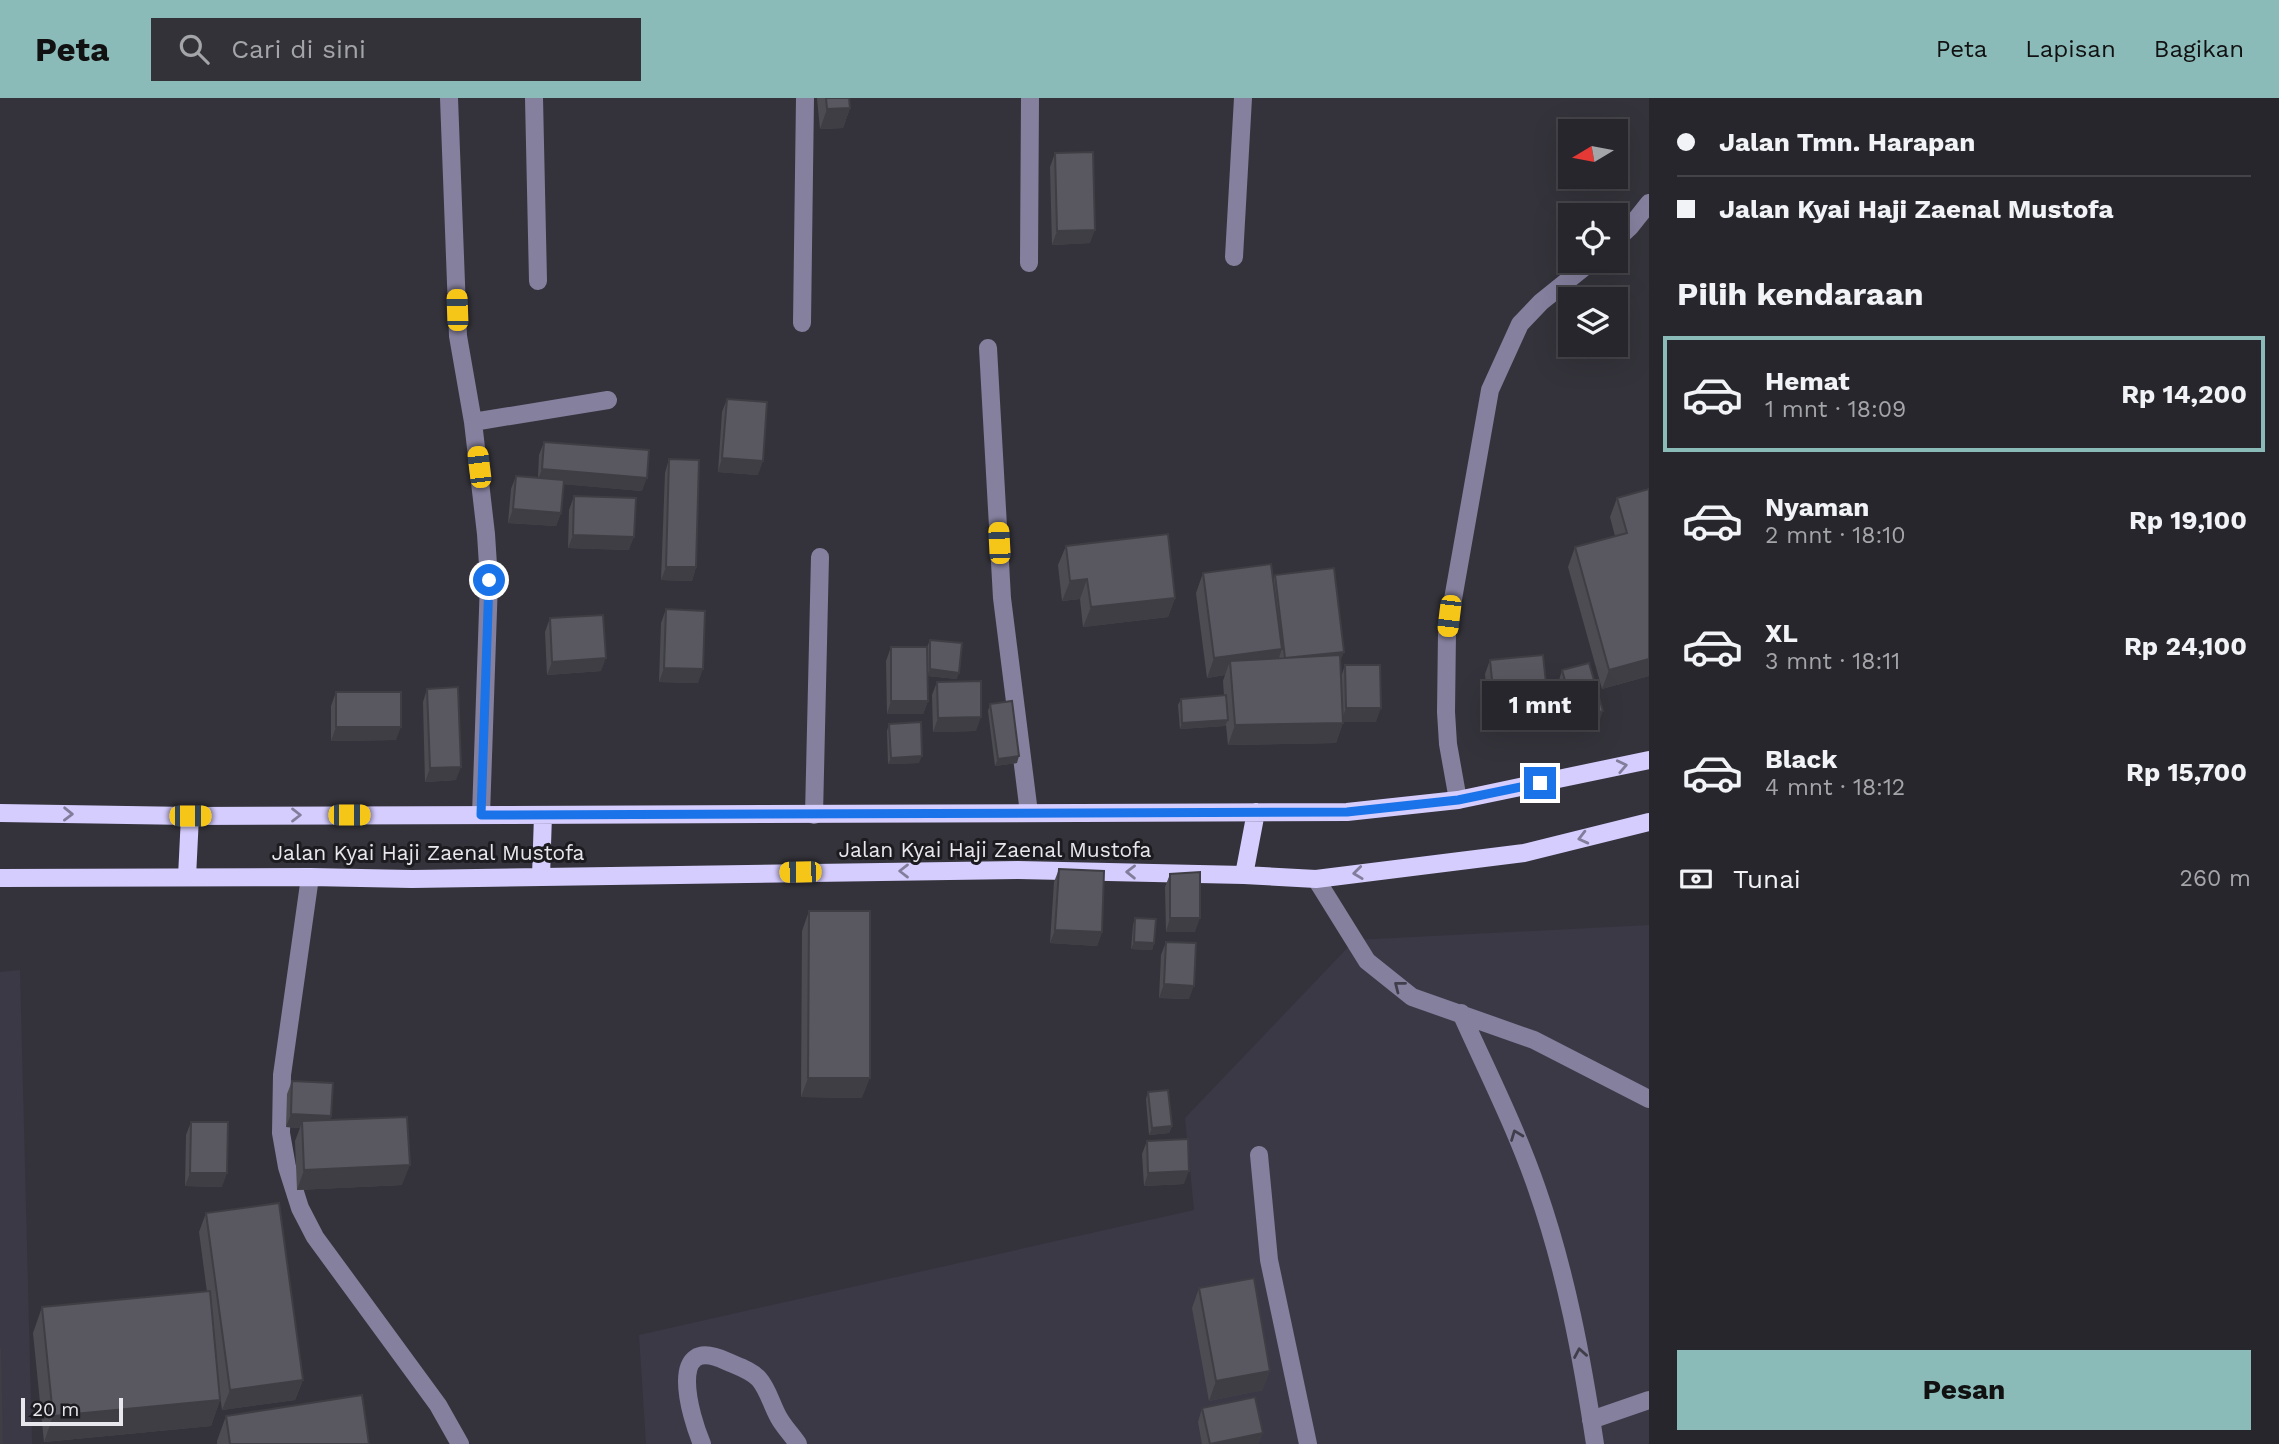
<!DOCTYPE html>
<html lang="id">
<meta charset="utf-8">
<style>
body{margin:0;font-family:"Work Sans",sans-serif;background:#333238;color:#f1f3f6;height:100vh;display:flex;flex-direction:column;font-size:26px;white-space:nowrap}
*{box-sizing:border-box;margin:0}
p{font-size:23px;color:#a4a5a9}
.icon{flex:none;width:38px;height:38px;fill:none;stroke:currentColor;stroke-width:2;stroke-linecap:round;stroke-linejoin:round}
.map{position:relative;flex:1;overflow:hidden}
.panel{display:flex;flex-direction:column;background:#27262c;width:630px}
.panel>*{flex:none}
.banner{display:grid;align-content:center;height:154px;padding:0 28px;background:#27262c}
.needle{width:46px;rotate:260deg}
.controls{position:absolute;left:1558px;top:21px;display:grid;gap:14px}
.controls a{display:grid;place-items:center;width:70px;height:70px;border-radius:0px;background:#27262c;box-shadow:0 7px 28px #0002,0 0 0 2px #434348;font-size:35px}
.scale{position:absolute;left:21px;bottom:18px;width:102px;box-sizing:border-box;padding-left:7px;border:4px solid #e8e7ed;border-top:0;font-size:19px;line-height:24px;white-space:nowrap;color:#e8e7ed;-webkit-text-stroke:5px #1c1b1f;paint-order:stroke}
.end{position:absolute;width:32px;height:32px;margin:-16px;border:9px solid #1a73e8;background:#fff;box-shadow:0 0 0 4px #fff}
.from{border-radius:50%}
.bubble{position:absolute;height:49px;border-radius:0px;background:#27262c;box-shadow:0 7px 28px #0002,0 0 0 2px #434348;font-size:23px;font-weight:700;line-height:49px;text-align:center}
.car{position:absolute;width:21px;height:42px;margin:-21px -10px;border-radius:9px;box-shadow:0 0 5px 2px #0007;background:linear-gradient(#f5c518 24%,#345 0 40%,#f5c518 0 76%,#345 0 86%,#f5c518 0)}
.banner b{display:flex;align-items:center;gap:24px;height:66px;font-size:26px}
.banner b+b{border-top:2px solid #434348}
.banner i{width:18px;height:18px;background:#f1f3f6}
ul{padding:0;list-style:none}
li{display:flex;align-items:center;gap:21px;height:116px;margin:0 14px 10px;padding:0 14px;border:4px solid transparent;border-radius:0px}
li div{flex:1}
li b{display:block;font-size:26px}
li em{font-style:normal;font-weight:700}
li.on{border-color:#8bbbb9}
li>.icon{width:63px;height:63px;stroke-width:1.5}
h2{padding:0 28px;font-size:32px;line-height:84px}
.pay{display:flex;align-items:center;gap:18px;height:77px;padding:0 28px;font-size:26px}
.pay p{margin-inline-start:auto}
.button{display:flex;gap:14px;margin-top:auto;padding:14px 28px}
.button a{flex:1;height:80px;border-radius:0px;background:#8bbbb9;color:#111;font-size:28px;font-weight:700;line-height:80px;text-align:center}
header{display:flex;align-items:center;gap:42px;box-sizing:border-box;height:98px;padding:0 35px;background:#8bbbb9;color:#111}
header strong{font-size:33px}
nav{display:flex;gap:38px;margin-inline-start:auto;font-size:24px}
.search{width:490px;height:63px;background:#333238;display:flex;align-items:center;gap:18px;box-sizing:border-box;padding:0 24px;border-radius:0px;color:#a4a5a9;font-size:26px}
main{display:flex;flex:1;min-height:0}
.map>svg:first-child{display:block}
</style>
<header>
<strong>Peta</strong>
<div class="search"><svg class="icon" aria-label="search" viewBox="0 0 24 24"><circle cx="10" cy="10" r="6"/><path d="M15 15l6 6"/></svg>Cari di sini</div>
<nav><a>Peta</a><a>Lapisan</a><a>Bagikan</a></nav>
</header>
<main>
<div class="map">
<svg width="1649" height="1346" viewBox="0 0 1649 1346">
<rect width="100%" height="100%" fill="#34333b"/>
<!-- built -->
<path fill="#3c3947" d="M1649 827V1346H646L639 1237 1194 1112 1185 1020 1355 842Z
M20 872 32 1346H0V874Z"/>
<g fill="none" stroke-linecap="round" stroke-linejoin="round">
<!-- minor -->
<path stroke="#85809e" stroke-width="18" d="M449 0 458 238 473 324 486 436 489 483 481 717
M534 0 538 183
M1615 143 1630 129 1649 105
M1234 159 1243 0
M1029 165 1030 0
M802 225 805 0
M988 250 1002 500 1029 715
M473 324 608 302
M1458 702 1448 646 1446 614 1447 535 1490 292 1520 226 1541 204 1592 163
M814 717 820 459
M310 779 282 977 281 1035 287 1069 300 1110 315 1139 438 1307 460 1346
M1316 781 1367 863 1412 899 1534 942 1649 1001
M1461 915C1487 973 1516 1030 1537 1091 1566 1174 1582 1260 1595 1346
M1259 1057 1269 1162 1308 1346
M1591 1322 1649 1302
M702 1346C690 1318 666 1235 726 1263 737 1268 751 1272 759 1281 768 1291 772 1308 779 1320 784 1329 792 1337 798 1346"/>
<!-- major -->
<path stroke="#d6cdff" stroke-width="18" d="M0 715 190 718 1347 714 1458 702 1649 662
M1244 777 1256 714
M541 778 543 717
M187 779 190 718
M0 780 310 779 412 781 1018 772 1244 777 1316 781 1524 755 1649 724"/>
</g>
<!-- wall -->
<path fill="#4d4c53" d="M817 0H849L850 10 843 30 820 31Z
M1055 55 1090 145 1052 147 1050 69Z
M727 301 758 377 718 374 722 314Z
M544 344 642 393 563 386 561 415 556 428 508 425 511 391 516 378 538 379 539 357Z
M669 361 696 469 692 483 661 482 665 375Z
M1649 391V578L1602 591 1568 469 1575 449 1615 438 1610 419 1617 400Z
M574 398 629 452 568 450 569 412Z
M1066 448 1175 500 1168 519 1083 529 1080 501 1062 503 1058 467Z
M1203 475 1273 482 1275 477 1344 554 1340 562 1341 579 1345 567 1376 624H1343L1336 645 1228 647 1226 627 1225 628 1180 631 1178 607 1181 601 1224 597 1223 583 1225 577 1207 580 1196 495Z
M666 511 698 585 659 584 661 525Z
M550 520 601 573 547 577 545 534Z
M930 542 957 581 928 578V603L923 616H887L886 563 891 549H927Z
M1490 562 1542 609 1489 614 1485 576Z
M1562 572 1598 627 1571 634 1558 586Z
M937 584 976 633 933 634 932 597Z
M427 591 456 682 425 684 423 604Z
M336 594 396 642 331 643V608Z
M990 606 1017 665 995 668 988 613Z
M889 626 919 665 888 666 887 633Z
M1059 771 1102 834 1097 848 1050 845 1054 784Z
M1170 776 1195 834H1166L1165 789Z
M809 813 862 1000 801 999 802 833Z
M1135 820 1154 845 1152 852 1131 851 1133 827Z
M1166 844 1189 901 1159 900 1161 857Z
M292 983 331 1018 330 1022 402 1087 297 1092 295 1043 300 1030 286 1029 287 996Z
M1148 994 1172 1028 1169 1035 1149 1037 1146 1001Z
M191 1024 222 1089 185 1088 186 1037Z
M1147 1043 1184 1086 1144 1088 1142 1056Z
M206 1115 303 1282 295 1302 222 1312 218 1282 220 1302 211 1328 44 1344 33 1235 42 1209 207 1194 199 1134Z
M1199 1190 1263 1292 1209 1303 1192 1210Z
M1202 1310 1259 1346H1202L1198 1324Z
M226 1318 369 1346H217V1343Z"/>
<!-- shaded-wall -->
<path fill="#3e3e44" d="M850 10 843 30 820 31 827 11Z
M1095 132 1090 145 1052 147 1057 133Z
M722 360 763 363 758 377 718 374Z
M542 371 647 380 642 393 537 384Z
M513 411 561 415 556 428 508 425Z
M573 437 634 439 629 452 568 450Z
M666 469H696L692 483 661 482Z
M1087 481 1080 501 1062 503 1070 483Z
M1175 500 1168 519 1083 529 1091 509Z
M1282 551 1275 571 1230 563 1225 577 1207 580 1214 560Z
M1344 554 1339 567 1285 560Z
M606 560 601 573 547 577 552 564Z
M1649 561V578L1602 591 1609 572Z
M664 570 703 571 698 585 659 584Z
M930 571 959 575 957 581 927 578Z
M1547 595 1542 609 1489 614 1494 601Z
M891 603H928L923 616H887Z
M1346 610H1381L1376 624H1341Z
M1603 613 1598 627 1571 634 1576 621Z
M981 619 976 633 933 634 938 620Z
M1228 622 1225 628 1180 631 1182 625Z
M1343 625 1336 645 1228 647 1235 627Z
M336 629H401L396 642 331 643Z
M922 658 919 665 888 666 891 660Z
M1019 658 1017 665 995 668 998 661Z
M461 669 456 682 425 684 430 670Z
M1170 820H1200L1195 834H1166Z
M1055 832 1102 834 1097 848 1050 845Z
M1134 844 1154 845 1152 852 1131 851Z
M1164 886 1194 888 1189 901 1159 900Z
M808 980H870L862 1000 801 999Z
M291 1016 331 1018 326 1031 302 1023 300 1030 286 1029Z
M1172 1028 1169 1035 1149 1037 1152 1030Z
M410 1067 402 1087 297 1092 304 1072Z
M1189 1073 1184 1086 1144 1088 1148 1075Z
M190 1075H227L222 1089 185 1088Z
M1270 1273 1263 1292 1209 1303 1216 1283Z
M303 1282 295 1302 222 1312 230 1292Z
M220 1302 211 1328 44 1344 53 1318Z
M1263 1335 1259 1346H1212Z"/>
<!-- building -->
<path fill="#595861" stroke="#3e3e44" stroke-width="2" d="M826 0H849L850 10 827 11Z
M1093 54 1095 132 1057 133 1055 55Z
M727 301 767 304 763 363 722 360Z
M544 344 649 352 647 380 542 371Z
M669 361 699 362 696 469H666Z
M516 378 564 382 561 415 513 411Z
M1649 391V561L1609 572 1575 449 1627 435 1617 400Z
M574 398 636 400 634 439 573 437Z
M1168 436 1175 500 1091 509 1087 481 1070 483 1066 448Z
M1271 466 1282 551 1214 560 1203 475Z
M1334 470 1344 554 1285 560 1275 477Z
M666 511 705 513 703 571 664 570Z
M603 517 606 560 552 564 550 520Z
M930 542 962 545 959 575 930 571Z
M891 549H927L928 603H891Z
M1340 557 1343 625 1235 627 1230 563Z
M1543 557 1547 595 1494 601 1490 562Z
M1589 565 1603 613 1576 621 1562 572Z
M1345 567H1380L1381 610H1346Z
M981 583V619L938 620 937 584Z
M458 589 461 669 430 670 427 591Z
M336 594H401V629H336Z
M1226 597 1228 622 1182 625 1181 601Z
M1012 603 1019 658 998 661 990 606Z
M921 624 922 658 891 660 889 626Z
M1059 771 1104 773 1102 834 1055 832Z
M1200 774V820H1170V776Z
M809 813H870V980H808Z
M1135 820 1156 821 1154 845 1134 844Z
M1166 844 1196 845 1194 888 1164 886Z
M292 983 333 985 331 1018 291 1016Z
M1168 992 1172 1028 1152 1030 1148 994Z
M407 1019 410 1067 304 1072 302 1023Z
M191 1024H228L227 1075H190Z
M1188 1041 1189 1073 1148 1075 1147 1043Z
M279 1105 303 1282 230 1292 206 1115Z
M1254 1180 1270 1273 1216 1283 1199 1190Z
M210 1193 220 1302 53 1318 42 1209Z
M0 1250 2 1346H0Z
M362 1297 369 1346H230L226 1318Z
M1255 1299 1263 1335 1210 1346 1202 1310Z"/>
<!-- one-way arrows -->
<defs><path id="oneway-chevron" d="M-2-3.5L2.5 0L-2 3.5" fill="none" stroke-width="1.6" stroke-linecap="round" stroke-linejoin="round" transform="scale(1.75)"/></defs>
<g stroke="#827d9a">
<use href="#oneway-chevron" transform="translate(1622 668) rotate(-12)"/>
<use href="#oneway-chevron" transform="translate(68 716) rotate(1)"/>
<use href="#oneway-chevron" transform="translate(296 717)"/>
<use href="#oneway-chevron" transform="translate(1583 740) rotate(166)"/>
<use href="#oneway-chevron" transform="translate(904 773) rotate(180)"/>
<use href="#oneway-chevron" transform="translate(1131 774) rotate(-179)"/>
<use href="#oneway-chevron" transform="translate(1358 775) rotate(173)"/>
</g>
<g stroke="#413e4b">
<use href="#oneway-chevron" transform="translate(1399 888) rotate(-142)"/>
<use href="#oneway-chevron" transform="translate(1516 1037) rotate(-111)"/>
<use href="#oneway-chevron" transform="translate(1580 1255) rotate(-100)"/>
</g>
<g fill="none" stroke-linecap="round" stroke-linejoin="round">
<!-- route -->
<path stroke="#1a73e8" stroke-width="9" d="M489 482 481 717 1347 714 1458 702 1540 685"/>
</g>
<g text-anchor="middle" stroke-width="6" stroke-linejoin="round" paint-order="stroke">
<!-- street labels -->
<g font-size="21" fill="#e8e7ed" stroke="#1c1b1f">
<text x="995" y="759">Jalan Kyai Haji Zaenal Mustofa</text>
<text x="428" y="762">Jalan Kyai Haji Zaenal Mustofa</text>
</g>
</g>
</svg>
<div class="controls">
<a><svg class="needle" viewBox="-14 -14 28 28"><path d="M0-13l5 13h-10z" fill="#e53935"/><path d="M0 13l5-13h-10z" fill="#a4a5a9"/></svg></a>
<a><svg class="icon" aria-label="locate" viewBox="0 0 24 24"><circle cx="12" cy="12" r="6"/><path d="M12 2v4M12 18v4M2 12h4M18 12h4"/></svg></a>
<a><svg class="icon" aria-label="layers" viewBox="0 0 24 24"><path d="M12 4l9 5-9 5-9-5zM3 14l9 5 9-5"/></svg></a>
</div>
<div class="scale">20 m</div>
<i class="end from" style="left:489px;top:482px"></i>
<i class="end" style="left:1540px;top:685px"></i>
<div class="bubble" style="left:1482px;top:583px;width:116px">1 mnt</div>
<i class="car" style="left:457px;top:212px;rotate:358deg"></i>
<i class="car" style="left:479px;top:369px;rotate:353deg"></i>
<i class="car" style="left:999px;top:445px;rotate:357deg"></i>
<i class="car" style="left:1449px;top:518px;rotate:187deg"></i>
<i class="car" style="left:349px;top:717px;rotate:90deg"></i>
<i class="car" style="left:190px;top:718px;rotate:90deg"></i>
<i class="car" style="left:800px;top:774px;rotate:269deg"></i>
</div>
<section class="panel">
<div class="banner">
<b><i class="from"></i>Jalan Tmn. Harapan</b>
<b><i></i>Jalan Kyai Haji Zaenal Mustofa</b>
</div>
<h2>Pilih kendaraan</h2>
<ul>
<li class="on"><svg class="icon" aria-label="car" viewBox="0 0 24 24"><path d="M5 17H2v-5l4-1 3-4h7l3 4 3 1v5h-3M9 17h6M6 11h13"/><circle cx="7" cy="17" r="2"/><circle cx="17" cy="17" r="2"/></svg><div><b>Hemat</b><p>1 mnt · 18:09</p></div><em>Rp 14,200</em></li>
<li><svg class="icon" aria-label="car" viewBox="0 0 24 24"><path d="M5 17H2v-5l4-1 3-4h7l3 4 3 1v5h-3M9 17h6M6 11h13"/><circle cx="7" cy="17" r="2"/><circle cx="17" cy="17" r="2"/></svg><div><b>Nyaman</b><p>2 mnt · 18:10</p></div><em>Rp 19,100</em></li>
<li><svg class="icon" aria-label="car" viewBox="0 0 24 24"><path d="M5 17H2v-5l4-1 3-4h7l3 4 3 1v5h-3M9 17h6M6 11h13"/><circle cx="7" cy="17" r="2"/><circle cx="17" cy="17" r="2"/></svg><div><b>XL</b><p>3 mnt · 18:11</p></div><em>Rp 24,100</em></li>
<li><svg class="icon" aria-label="car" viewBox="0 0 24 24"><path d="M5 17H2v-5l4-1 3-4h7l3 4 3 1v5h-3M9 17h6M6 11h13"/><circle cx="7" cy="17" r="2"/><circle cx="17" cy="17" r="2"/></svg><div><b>Black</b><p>4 mnt · 18:12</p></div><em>Rp 15,700</em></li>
</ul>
<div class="pay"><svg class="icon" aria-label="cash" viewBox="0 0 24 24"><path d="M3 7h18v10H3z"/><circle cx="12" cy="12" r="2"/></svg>Tunai<p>260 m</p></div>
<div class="button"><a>Pesan</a></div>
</section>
</main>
